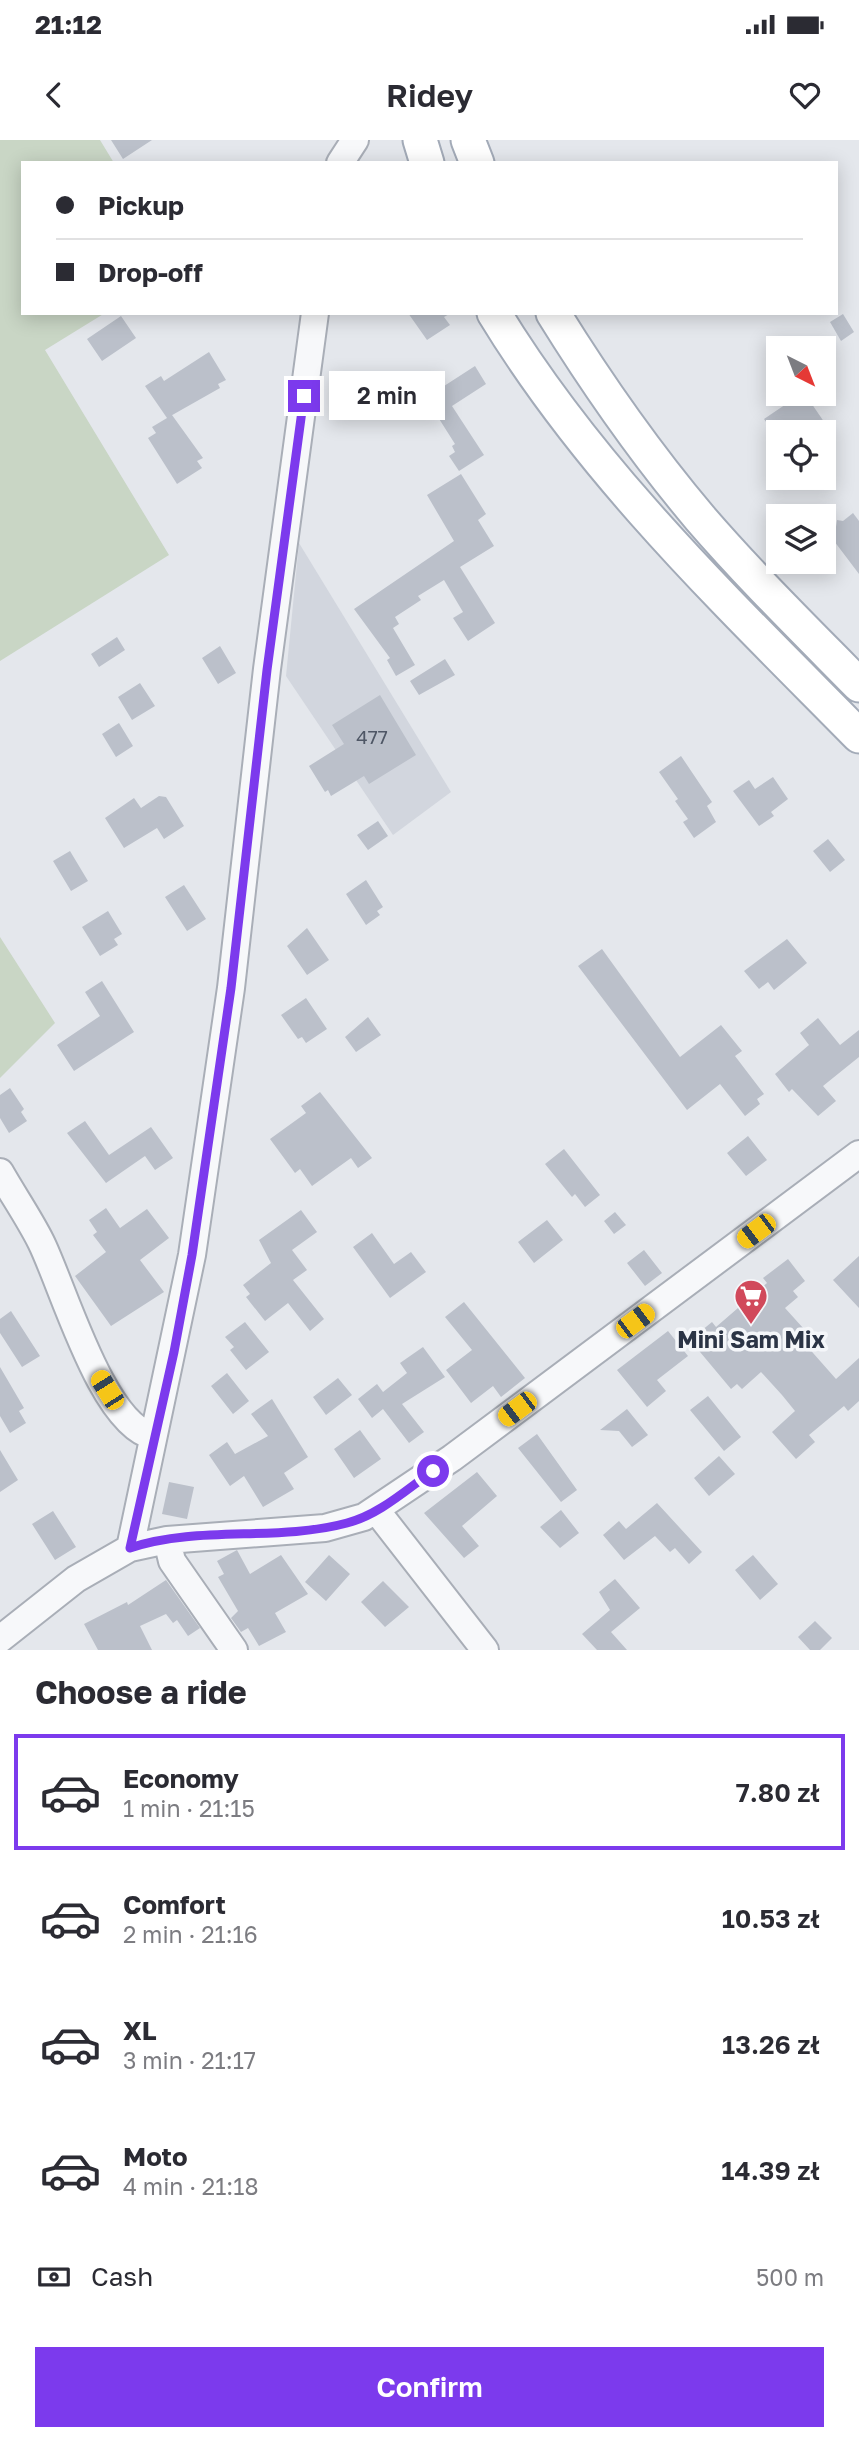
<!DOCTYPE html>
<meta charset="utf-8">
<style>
body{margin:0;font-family:"Golos Text",sans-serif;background:#f2f2f3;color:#2b2b33;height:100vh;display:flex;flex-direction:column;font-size:26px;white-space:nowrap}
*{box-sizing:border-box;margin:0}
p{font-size:23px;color:#7c7c81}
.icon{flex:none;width:38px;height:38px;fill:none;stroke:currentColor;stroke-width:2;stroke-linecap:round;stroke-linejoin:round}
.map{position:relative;height:1510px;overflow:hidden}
.drawer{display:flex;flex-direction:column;background:#fff;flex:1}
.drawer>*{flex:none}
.hud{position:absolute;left:21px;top:21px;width:817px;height:154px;border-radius:0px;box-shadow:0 4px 18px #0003;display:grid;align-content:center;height:154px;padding:0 35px;background:#fff}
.needle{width:46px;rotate:138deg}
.tools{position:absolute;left:766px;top:196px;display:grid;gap:14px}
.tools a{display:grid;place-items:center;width:70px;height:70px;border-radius:0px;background:#fff;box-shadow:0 4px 18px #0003;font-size:35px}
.end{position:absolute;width:32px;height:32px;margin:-16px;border:9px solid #7c3aed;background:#fff;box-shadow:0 0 0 4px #fff}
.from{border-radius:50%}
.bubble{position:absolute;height:49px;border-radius:0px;background:#fff;box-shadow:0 4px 18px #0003;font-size:23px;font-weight:600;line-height:49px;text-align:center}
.car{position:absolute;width:21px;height:42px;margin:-21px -10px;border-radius:9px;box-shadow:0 0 5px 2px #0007;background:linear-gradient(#f5c518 24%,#345 0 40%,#f5c518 0 76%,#345 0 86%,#f5c518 0)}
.hud b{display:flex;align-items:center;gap:24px;height:66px;font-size:26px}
.hud b+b{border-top:2px solid #e1e1e2}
.hud i{width:18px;height:18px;background:#2b2b33}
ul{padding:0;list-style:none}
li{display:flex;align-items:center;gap:21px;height:116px;margin:0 14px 10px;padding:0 21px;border:4px solid transparent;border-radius:0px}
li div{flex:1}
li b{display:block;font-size:26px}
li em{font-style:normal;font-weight:600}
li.active{border-color:#7c3aed}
li>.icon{width:63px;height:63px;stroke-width:1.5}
h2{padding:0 35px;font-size:32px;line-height:84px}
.pay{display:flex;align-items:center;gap:18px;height:77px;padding:0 35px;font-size:26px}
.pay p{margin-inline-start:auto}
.button{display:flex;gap:14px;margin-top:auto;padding:14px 35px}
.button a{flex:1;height:80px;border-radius:0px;background:#7c3aed;color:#fff;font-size:28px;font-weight:600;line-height:80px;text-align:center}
.status{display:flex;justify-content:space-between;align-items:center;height:49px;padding:0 35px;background:#fff;direction:ltr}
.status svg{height:19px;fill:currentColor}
header{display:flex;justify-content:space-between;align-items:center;height:91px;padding:0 35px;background:#fff;font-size:32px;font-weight:600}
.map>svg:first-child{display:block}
</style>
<div class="status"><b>21:12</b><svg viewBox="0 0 49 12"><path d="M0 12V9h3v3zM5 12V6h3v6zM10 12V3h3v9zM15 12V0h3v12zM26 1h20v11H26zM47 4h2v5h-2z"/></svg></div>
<header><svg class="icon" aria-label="back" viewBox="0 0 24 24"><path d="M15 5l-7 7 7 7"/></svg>Ridey<svg class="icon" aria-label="heart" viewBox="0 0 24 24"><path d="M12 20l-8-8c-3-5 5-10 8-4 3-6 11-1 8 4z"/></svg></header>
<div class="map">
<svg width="859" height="1510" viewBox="0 0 859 1510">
<rect width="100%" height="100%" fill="#e4e7ec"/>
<!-- built -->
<path fill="#d2d6de" d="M299 403 451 652 393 695 286 536Z"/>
<!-- grass -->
<path fill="#c9d6c5" d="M0 0H100L114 23H23V173H105L45 210 169 415 0 521Z
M0 797 55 883 0 938Z"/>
<!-- building -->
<path fill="#bbc0ca" d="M111 0H152L123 19Z
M408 173H451L444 177 450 185 427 200Z
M843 174 854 192 841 201 830 182Z
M121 176 136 198 102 221 87 199Z
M209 212 226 240 218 244 220 248 167 278 145 246 161 236 164 241Z
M475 226 486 244 452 266 484 315 459 331 449 316 455 312 452 306 455 304 436 274 428 279 412 253 435 238 441 248Z
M801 254H805L831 292H773L764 279Z
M172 275 203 318 197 321 202 328 177 344 148 298 156 293 152 287Z
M461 334 486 374 478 380 494 406 460 427 495 483 468 501 453 478 463 472 444 440 418 456 421 460 395 477 399 484 393 488 415 525 396 536 387 520 390 518 354 469 454 401 427 355Z
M853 373 859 381V434L828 393 836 387 837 380 843 381Z
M117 497 125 510 99 527 91 514Z
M220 506 236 533 218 544 202 518Z
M445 519 455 535 419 555 410 541Z
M140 543 155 566 132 580 118 557Z
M380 555 416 615 369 644 364 636 331 656 328 650 325 652 309 626 344 604 332 585Z
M119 583 133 606 116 617 102 594Z
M681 616 712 662 707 666 716 682 694 698 683 682 688 679 675 661 678 659 659 632Z
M773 637 788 659 771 672 774 676 759 686 733 651 749 640 755 649Z
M159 656 166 657 184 686 164 699 157 688 124 708 105 678 134 658 141 668Z
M378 681 388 696 368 710 357 695Z
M828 699 845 720 830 732 813 711Z
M70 711 88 741 71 751 53 721Z
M366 740 383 767 377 771 380 775 366 785 346 754Z
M184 745 206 779 187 791 165 757Z
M108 771 122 794 114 799 118 805 100 816 82 787Z
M307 788 329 820 307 835 287 806Z
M787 799 807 823 774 850 768 842 759 849 744 831Z
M602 809 680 917 721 885 742 911 735 916 764 954 757 959 760 964 745 976 720 944 687 970 578 826Z
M102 841 134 892 74 931 57 905 100 876 85 852Z
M306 858 327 889 306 903 302 897 298 899 281 875Z
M368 877 381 895 356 912 345 897Z
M818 878 840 905 859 890V917L823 946 836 961 818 976 792 949 789 952 775 934 809 905 800 893Z
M10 948 24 969 21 972 27 981 9 993 0 978V955Z
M320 952 372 1018 358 1028 351 1018 312 1046 300 1029 295 1033 270 999 306 973 301 966Z
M85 981 109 1015 151 987 173 1018 155 1030 145 1016 106 1043 67 993Z
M748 996 767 1020 746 1036 727 1013Z
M564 1009 600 1055 585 1067 575 1054 572 1057 545 1024Z
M106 1068 120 1088 147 1069 169 1098 140 1120 164 1152 111 1186 75 1136 106 1112 93 1095 97 1092 89 1080Z
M301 1070 317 1092 292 1110 307 1130 293 1140 324 1179 310 1191 288 1163 265 1181 246 1157 250 1154 243 1145 271 1123 259 1100Z
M615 1072 626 1085 614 1094 604 1081Z
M547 1080 563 1100 534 1123 518 1102Z
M372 1093 394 1124 411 1112 426 1132 390 1158 353 1107Z
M644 1110 662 1133 645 1146 627 1123Z
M859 1116V1168L833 1140Z
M788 1119 805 1141 793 1151 798 1157 785 1168 813 1199 806 1205 836 1239 859 1218V1261L848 1271 844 1266 809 1295 815 1302 796 1319 772 1292 795 1271 782 1255 761 1232 742 1249 737 1244 731 1249 690 1200 712 1182 716 1187 767 1143 763 1138Z
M464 1162 525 1238 501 1257 493 1246 471 1263 446 1230 472 1210 445 1177Z
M11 1171 40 1216 22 1227 0 1193V1179Z
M245 1182 269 1212 246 1230 230 1210 234 1207 225 1197Z
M668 1191 688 1216 657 1240 666 1251 647 1267 617 1230Z
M423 1207 445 1237 402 1264 424 1292 409 1303 383 1269 372 1278 358 1259 377 1244 383 1252 407 1233 400 1223Z
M0 1227 24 1268 19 1271 26 1283 10 1293 0 1276Z
M227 1233 249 1261 233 1274 211 1246Z
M338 1238 352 1255 326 1275 313 1257Z
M708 1256 741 1297 724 1311 690 1270Z
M272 1259 308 1317 284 1333 294 1349 263 1367 244 1336 230 1346 209 1315 227 1302 235 1314 268 1296 251 1274Z
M627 1269 648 1295 632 1307 619 1291 600 1290Z
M360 1290 381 1319 354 1338 334 1309Z
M537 1294 577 1350 561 1362 518 1308Z
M0 1310 18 1340 0 1352Z
M719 1316 735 1334 709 1356 694 1338Z
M477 1332 497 1356 462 1386 479 1406 464 1418 424 1373Z
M169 1342 194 1347 187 1379 162 1374Z
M657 1363 702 1412 689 1424 675 1408 670 1412 655 1396 624 1420 603 1395 619 1381 626 1389Z
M561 1370 579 1393 560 1408 540 1387Z
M53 1371 76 1407 55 1420 32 1384Z
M237 1410 250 1434 281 1415 308 1454 275 1473 286 1492 259 1506 248 1488 241 1492 231 1478 238 1471 218 1437 224 1434 217 1421Z
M329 1415 350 1434 326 1461 305 1442Z
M753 1415 778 1444 760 1460 735 1430Z
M615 1439 640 1468 611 1492 627 1510H597L582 1494 610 1470 599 1452Z
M166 1440 200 1488 188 1496 177 1480 173 1483 166 1474 140 1486 152 1510H98L84 1484 127 1462 128 1465Z
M383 1441 409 1467 385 1487 361 1462Z
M815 1481 832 1498 820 1510H810L798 1497Z"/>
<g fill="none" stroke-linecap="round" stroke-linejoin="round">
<defs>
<path id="minor" d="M340 23 355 0
M0 1032C13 1055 29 1078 41 1102 63 1146 102 1285 153 1296
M376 1370 485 1510
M167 1400 172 1421 234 1510
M130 1408 192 1115 231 848 267 529 315 173
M0 1499 76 1439 130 1408 167 1400 325 1388 364 1377 452 1318 859 1014"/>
<path id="major" d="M420 0 427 23
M468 0 477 23
M494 173C592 334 728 463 859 596
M553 173C597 244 646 314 700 378 750 436 805 490 859 545"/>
</defs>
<!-- minor casing -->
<use href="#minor" stroke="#a9aeb7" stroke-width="30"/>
<!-- major casing -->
<use href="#major" stroke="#a3abb8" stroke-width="37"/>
<!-- minor -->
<use href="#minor" stroke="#f7f8fa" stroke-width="26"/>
<!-- major -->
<use href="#major" stroke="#fff" stroke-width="33"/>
</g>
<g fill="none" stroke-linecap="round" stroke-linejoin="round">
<!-- route -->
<path stroke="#7c3aed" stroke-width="9" d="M304 256 267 530 231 848 192 1115 174 1212 130 1408C199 1385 277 1402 347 1383 379 1375 407 1349 433 1331"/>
</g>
<!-- icons -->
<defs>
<symbol id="supermarket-pin" viewBox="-11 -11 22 30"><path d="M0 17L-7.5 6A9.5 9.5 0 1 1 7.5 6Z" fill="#d1495b" stroke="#f4f6f9"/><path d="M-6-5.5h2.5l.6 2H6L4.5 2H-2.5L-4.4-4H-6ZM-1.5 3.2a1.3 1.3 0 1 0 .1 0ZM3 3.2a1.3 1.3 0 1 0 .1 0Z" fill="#fff"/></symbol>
</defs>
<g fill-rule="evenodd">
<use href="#supermarket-pin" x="732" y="1137" width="38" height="52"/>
</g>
<g text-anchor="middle" stroke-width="7" stroke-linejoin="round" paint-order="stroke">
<!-- number labels -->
<g font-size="19" fill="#4f5766">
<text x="372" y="604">477</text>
</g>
<!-- poi labels -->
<g font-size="23" font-weight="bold" fill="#2b3445" stroke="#f4f6f9">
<text x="751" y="1208">Mini Sam Mix</text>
</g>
</g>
</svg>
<div class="tools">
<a><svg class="needle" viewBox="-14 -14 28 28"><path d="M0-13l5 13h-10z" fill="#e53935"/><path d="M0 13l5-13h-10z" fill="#7c7c81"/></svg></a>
<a><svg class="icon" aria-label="locate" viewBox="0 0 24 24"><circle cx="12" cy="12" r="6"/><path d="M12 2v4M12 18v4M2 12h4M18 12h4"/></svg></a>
<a><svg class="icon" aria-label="layers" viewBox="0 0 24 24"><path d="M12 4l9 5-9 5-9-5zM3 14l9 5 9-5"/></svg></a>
</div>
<i class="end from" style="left:433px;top:1331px"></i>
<i class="end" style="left:304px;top:256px"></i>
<div class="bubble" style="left:329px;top:231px;width:116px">2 min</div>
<i class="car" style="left:756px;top:1091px;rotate:233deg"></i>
<i class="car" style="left:635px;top:1181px;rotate:53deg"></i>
<i class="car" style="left:107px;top:1250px;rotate:328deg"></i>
<i class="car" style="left:517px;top:1269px;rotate:233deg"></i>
<div class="hud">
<b><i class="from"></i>Pickup</b>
<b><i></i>Drop-off</b>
</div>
</div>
<section class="drawer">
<h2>Choose a ride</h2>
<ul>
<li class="active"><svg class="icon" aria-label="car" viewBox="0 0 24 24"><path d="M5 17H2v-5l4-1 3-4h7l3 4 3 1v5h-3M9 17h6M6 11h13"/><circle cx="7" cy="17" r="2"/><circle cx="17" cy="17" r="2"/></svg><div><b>Economy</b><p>1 min · 21:15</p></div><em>7.80 zł</em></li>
<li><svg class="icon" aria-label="car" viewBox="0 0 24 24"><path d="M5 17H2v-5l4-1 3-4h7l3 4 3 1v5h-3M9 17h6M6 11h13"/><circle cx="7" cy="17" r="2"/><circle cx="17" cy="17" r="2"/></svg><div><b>Comfort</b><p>2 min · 21:16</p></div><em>10.53 zł</em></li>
<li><svg class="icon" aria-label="car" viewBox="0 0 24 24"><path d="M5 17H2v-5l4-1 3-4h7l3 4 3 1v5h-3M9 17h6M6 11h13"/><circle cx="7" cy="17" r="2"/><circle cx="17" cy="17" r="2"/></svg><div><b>XL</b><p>3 min · 21:17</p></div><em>13.26 zł</em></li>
<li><svg class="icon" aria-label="car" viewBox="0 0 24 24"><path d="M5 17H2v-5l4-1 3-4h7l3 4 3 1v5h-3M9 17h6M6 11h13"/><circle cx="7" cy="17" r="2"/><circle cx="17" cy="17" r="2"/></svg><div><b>Moto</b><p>4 min · 21:18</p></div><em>14.39 zł</em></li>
</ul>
<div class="pay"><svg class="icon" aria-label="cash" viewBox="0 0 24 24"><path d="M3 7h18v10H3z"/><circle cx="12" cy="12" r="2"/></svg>Cash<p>500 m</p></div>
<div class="button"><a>Confirm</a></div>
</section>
